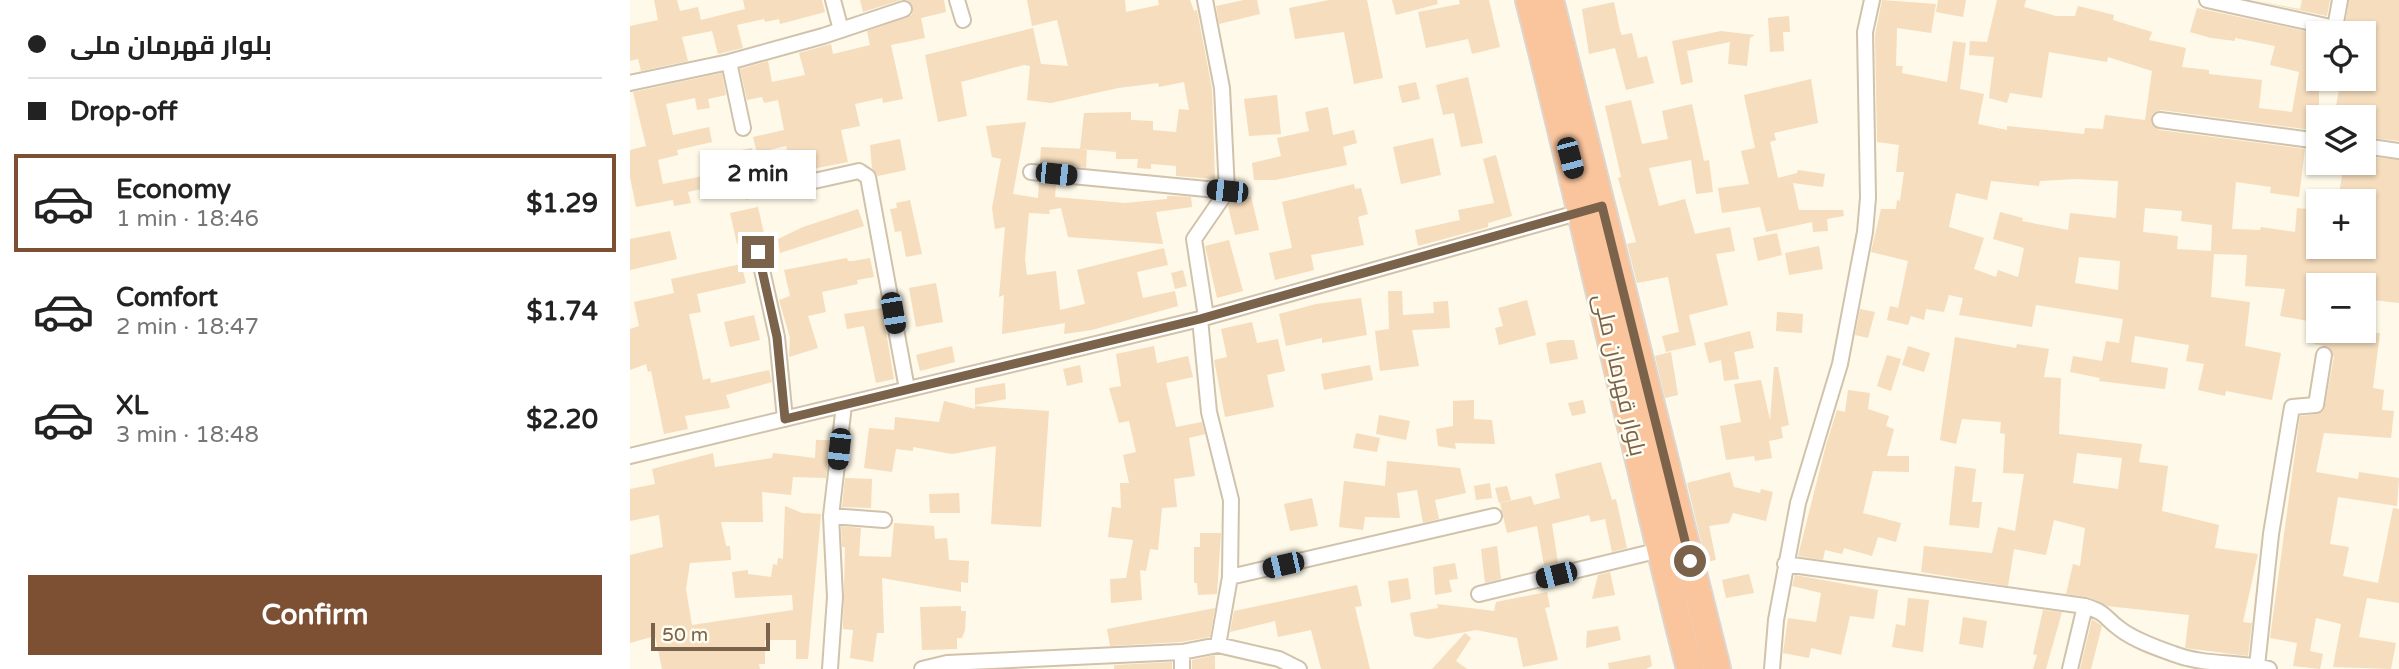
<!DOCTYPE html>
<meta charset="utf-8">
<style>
body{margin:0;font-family:"Varela Round",Cairo,sans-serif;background:#f2f2f2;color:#222;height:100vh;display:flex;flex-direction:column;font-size:26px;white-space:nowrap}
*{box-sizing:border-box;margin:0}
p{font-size:23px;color:#767676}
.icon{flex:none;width:38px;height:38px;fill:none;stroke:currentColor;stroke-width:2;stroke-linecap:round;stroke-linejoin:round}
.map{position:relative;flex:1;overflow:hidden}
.side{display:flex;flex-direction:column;background:#fff;width:630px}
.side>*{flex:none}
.hud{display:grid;align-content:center;height:154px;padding:0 28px;background:#fff}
.fabs{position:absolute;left:1676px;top:21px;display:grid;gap:14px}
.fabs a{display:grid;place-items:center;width:70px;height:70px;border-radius:0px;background:#fff;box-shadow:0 2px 5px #0004;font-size:35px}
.scale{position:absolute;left:21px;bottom:18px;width:119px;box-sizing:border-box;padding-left:7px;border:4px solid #7a634a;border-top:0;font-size:19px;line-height:24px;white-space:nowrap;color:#7a634a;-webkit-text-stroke:5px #fffcf0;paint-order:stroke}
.end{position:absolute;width:32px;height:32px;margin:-16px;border:9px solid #7a634a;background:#fff;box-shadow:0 0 0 4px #fff}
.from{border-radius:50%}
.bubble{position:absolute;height:49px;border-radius:0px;background:#fff;box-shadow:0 2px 5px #0004;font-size:23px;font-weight:800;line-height:49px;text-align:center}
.car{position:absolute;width:21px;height:42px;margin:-21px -10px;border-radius:9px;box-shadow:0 0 5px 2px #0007;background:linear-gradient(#222 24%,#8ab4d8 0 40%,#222 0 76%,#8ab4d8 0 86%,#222 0)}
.hud b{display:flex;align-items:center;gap:24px;height:66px;font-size:26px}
.hud b+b{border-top:2px solid #e0e0e0}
.hud i{width:18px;height:18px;background:#222}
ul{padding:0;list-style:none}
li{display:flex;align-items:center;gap:21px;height:98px;margin:0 14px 10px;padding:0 14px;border:4px solid transparent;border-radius:0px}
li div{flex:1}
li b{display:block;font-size:26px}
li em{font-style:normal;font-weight:800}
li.active{border-color:#7d5033}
li>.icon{width:63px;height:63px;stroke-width:1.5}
.primary-button{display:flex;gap:14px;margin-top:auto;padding:14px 28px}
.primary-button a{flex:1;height:80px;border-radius:0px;background:#7d5033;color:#fff;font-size:28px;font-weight:800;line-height:80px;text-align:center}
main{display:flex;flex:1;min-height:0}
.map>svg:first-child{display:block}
</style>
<main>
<section class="side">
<div class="hud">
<b><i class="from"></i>بلوار قهرمان ملی</b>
<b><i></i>Drop-off</b>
</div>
<ul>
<li class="active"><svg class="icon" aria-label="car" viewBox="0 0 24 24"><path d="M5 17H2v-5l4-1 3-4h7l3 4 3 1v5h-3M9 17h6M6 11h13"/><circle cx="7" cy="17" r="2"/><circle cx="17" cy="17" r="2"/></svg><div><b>Economy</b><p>1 min · 18:46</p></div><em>$1.29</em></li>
<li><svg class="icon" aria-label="car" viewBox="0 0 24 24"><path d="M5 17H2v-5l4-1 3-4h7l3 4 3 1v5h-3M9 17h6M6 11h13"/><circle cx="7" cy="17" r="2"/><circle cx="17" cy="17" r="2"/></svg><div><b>Comfort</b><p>2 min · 18:47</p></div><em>$1.74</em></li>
<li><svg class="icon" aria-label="car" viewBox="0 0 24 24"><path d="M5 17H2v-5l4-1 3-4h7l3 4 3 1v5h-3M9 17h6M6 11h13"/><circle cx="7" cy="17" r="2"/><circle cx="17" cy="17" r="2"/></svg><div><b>XL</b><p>3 min · 18:48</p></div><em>$2.20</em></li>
</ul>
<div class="primary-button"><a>Confirm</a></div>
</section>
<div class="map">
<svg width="1769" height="669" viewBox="0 0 1769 669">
<rect width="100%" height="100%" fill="#fef9e8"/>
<!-- building -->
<path fill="#f5ddbe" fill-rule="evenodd" d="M24 0H47L50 11 68 7 71 20 115 9 113 0H192L195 12 150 24 149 19 135 22 134 19 107 25 113 48 88 54 82 31 52 37 58 61 11 71 8 59 0 61V26L28 20Z
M230 0H271L233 12Z
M277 0H314L316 12 291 18 295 38 261 45 273 99 253 103 252 98 225 104 230 126 211 130 218 162 162 173 156 146 127 153 123 137 154 130 148 100 134 103 132 97 117 100 110 69 138 61 142 82 175 75 169 53 201 44 203 54 240 45 237 31 282 15 283 7Z
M397 0H495L496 12 529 5 528 0H560L564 11 567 10 582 89 585 179 546 176V166L521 164V169L507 168 508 159H486V152L450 149 454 113 501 112V120L523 121V130L546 132 549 109 559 110 554 82 529 87 528 83 488 88 421 103 397 100 400 66 394 65 331 82 337 116 308 122 295 55 403 28 411 64 438 66 427 20 402 26Z
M614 0H627L630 14 589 24 586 6Z
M699 0H737L753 78 724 84 714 32 665 39 659 8Z
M762 0H807L808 4 766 15Z
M829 0H859L870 47 842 54 838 39 796 48 788 12 830 4Z
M1252 0 1306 4 1301 33 1267 28 1266 66H1273L1272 73 1317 82 1323 41 1336 43 1330 89 1354 94 1348 124 1377 130V126L1454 134 1455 128 1473 129 1475 115 1515 120 1522 71 1478 57 1477 62 1419 52 1412 98 1380 93 1377 103 1359 98 1364 57 1339 55 1340 41 1357 42 1367 0H1396L1394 7 1426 16H1445L1448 6 1484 15 1483 20 1522 32 1519 40 1556 48 1552 67 1579 70V74L1632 80 1629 108 1662 112 1669 72 1640 65 1645 46 1605 38V41L1581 38 1560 32 1567 8 1689 34V131L1531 110 1523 114 1521 123 1529 130 1675 149 1669 197 1640 193 1641 187 1606 182 1602 229 1630 230 1631 227 1665 232 1667 208 1689 210V247H1734V201H1708L1714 163H1734V156L1769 160V303L1734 299V285H1689L1684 322 1650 316 1655 289 1615 286 1617 255 1584 254 1581 297 1620 302 1615 346 1651 353 1642 400 1596 391 1595 396 1568 390 1574 364 1556 361 1559 345 1505 336 1501 362 1538 368 1535 389 1469 381 1470 378 1440 372 1443 356 1472 361 1476 341 1489 343 1493 319 1406 305 1402 327 1329 315 1333 298 1319 295 1314 312 1296 309 1294 320 1281 316 1278 325 1257 320 1260 306 1268 308 1278 261 1241 252 1251 209H1266L1267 200 1270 201 1274 172H1266L1269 145 1247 142 1245 35ZM1445 179 1488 181 1486 218 1440 213 1438 230 1392 221 1393 218 1370 212 1363 239 1394 248 1388 277 1368 270 1366 277 1344 269 1354 238 1319 227 1326 193 1357 200 1361 181 1409 186 1410 181ZM1515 208 1552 211 1551 221 1582 225 1581 251 1547 249 1548 236 1513 232ZM1449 257 1490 261 1488 290 1445 283Z
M1308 0H1336L1333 17 1306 12Z
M1622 0 1670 9 1672 0H1700L1697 16Z
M1719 0H1769V141L1734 137V117H1704L1711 79H1734V30L1715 26Z
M984 2 990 31 992 35 1002 33 1008 58 1017 56 1024 83 996 90 985 48 959 54 952 9Z
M1159 16 1160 32H1153L1154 51 1140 52 1138 18Z
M1091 31 1125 35 1120 38 1117 66 1098 64 1100 42 1057 51 1063 82 1051 85 1042 41Z
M92 73 96 95 78 99 80 108 67 110 65 98 36 104 43 135 79 127 82 142 47 150 48 155 28 160 33 184 78 175 75 157 122 148 132 196 116 200 112 180 58 192 61 203 44 206 43 200 6 207 0 177V150L16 146 3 92Z
M838 77 853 143 831 147 824 113 813 115 806 85Z
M1181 79 1188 123 1144 133 1146 140 1140 142 1148 178 1167 173 1168 170 1195 174 1193 187 1163 183 1169 210H1213L1214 216 1197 219 1198 231 1183 232 1182 222 1136 232 1130 207 1092 213 1088 188 1119 184 1111 151 1125 148 1114 95Z
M786 82 790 99 772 103 768 86Z
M647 95 651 134 619 136 614 99Z
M1001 100 1012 144 1038 139 1032 111 1062 104 1074 161 1079 160 1083 192 1066 194 1061 160 1019 168 1029 206 1055 199 1065 234 1100 227 1105 251 1086 254 1098 305 1059 315 1066 345 1036 352 1032 336 1049 332 1038 277 1007 283 997 244 1006 242 988 178 991 177 975 106Z
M698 107 703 135 724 130 727 143 713 147 717 165 645 180H624L622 163 651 156 647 138 679 131 675 112Z
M396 122 383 194 408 198 409 182 426 184 425 197 495 203 537 199V196H545L561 197 562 207 526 212 533 244 438 237 431 208 419 210 420 214 399 213 395 259 397 275 426 271 430 310 455 304 447 270 534 248 538 265 507 272 513 298 545 291 548 306 462 330 434 334 435 323 372 334 374 295 369 297 375 227 365 229 362 208 371 159 362 157 356 126Z
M803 138 811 175 771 184 763 147Z
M270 139 276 170 248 176 242 168 240 145Z
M411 147 457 149 456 168 410 163Z
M866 155 882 216 858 223V227L788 246 785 230 830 220 828 210 864 203 853 159Z
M724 184 725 189 731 188 738 214 728 217 734 245 681 255 684 270 645 280 639 253 662 248 652 202Z
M621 196 629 230 605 235 598 206 602 200Z
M280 200 292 254 276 257 271 231 265 232 260 209 267 208 266 203Z
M128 207 135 238 107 244 100 213Z
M228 209 234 226 150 253 148 239 173 227Z
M40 231 47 259 0 270V239Z
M1147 233 1152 255 1128 261 1123 238Z
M599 240 613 291 587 298 575 246Z
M1189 246 1193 269 1159 275 1155 253Z
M217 258 218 261H223L240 258 244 277 227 280 228 284 192 292 196 312 178 316 188 348 159 357 160 338 149 300 160 296 154 270Z
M111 264 116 283 67 294 71 312 59 314 73 380 80 378 81 383 139 370 142 382 96 395 100 408 55 416 58 429 34 434 21 371 18 372 16 364 0 370V329L9 326 4 302 44 293 41 279Z
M553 270 557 286 545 289 541 273Z
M306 283 313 322 286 327 279 288Z
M758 291H772L773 315 804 313 803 302 818 301 820 328 782 330 789 366 750 371 745 331 759 329Z
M731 298 737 335 692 343V338L656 346 649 314 686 304Z
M897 300 906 335 869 345 865 328 873 326 868 308Z
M252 308 264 379 246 383 234 326 217 329 214 314Z
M1230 309 1245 312 1238 338 1225 335Z
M1147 312 1173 314 1172 333 1146 331Z
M124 315 130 340 100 347 94 322Z
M622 322 627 343 648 339 655 371 637 375 644 407 595 417 584 360 597 357 591 329Z
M1120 331 1124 348 1104 352 1109 379 1094 381 1091 360 1079 363 1074 343Z
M1686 331 1750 333 1743 388 1754 390 1752 410 1764 411 1761 438 1694 433 1686 472 1728 479 1729 472 1769 478 1767 506 1708 497 1700 544 1719 547 1713 576 1748 583 1763 508 1769 509V603L1737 598 1729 637 1766 643 1761 669 1703 667 1711 624 1686 618 1680 651 1693 654 1690 669 1663 666 1667 643 1640 638 1670 416 1687 414 1694 410 1704 357 1699 347 1684 344Z
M1325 337 1386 348 1387 344 1419 349 1414 377 1431 378 1429 434 1512 444 1509 462 1538 466 1532 511 1589 525 1585 548 1628 554 1613 622 1622 623 1618 656 1555 648 1559 615 1477 606 1458 597 1436 594 1443 564 1450 566 1455 528 1424 520 1416 555 1384 549 1378 586 1291 572 1294 546 1362 553 1368 527 1385 531 1394 474 1373 473 1375 434 1370 433 1371 422 1332 419 1326 444 1310 440ZM1447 453 1492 458 1488 489 1443 483Z
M930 340H944L948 359 920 364 916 343Z
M322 346 325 362 290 371 286 355Z
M524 346 527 363 558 356 563 377 536 383 546 427 572 422 575 434 559 438 565 476 544 479 547 507 532 508 528 550 520 549 516 571 510 570 512 600 481 603 480 579 496 578 503 540 478 537 482 507 491 508 490 483H499L493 455 506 452 499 421 489 423 479 388 491 386 486 354Z
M1278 346 1300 353 1294 372 1272 365Z
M1041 352 1048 395 1035 398 1025 356Z
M1257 355 1271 359 1261 391 1247 386Z
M450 365 453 382 437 386 433 369Z
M740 365 743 380 694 390 691 374Z
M1144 367H1148L1159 425 1151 427 1153 438 1139 441 1142 458 1125 461 1124 456 1096 460 1090 426 1111 422 1104 384 1131 380 1140 420Z
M375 383 376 399 345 405V388Z
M1218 390 1240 393 1238 409 1259 416 1256 426 1264 429 1257 456H1279V472L1243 471 1233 513 1271 523 1266 542 1248 537 1242 556 1214 548 1212 554 1195 550 1193 560 1168 556 1196 445 1207 410 1215 412Z
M844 400V419L862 420 865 444 825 443 826 449 808 446 806 429 823 426V401Z
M953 400 956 413 942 416 938 403Z
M314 401 345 409V406L419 411 411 527 361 524 366 446 322 454 283 447V451L266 449 262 472 234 468 239 428 264 430 265 417 309 422Z
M749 415 780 421 776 440 746 434Z
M726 433 750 438 747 452 723 448Z
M186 440H200L196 478 163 477 161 495 132 492 133 522H91L96 546H100L101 560 60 563 56 589 62 625 163 610 162 595 105 598 102 572 118 570V574L141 577 143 564 147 565 148 558 153 559 155 506 172 513 191 514 178 659H166V640H135V664H129L130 669H32L25 636 0 643V555L33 547 29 515 0 521V489L25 484 22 469 83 453 85 467 142 458 143 453 185 458Z
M757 461 830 468 836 493 805 500 809 519 793 523 787 490 767 493 770 518 735 517 733 530 709 527 714 481 755 486Z
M971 462 982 500 986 499 997 548 982 552 975 519 961 522 959 515 922 524 928 563 914 565 907 526 877 533 870 503 901 496 904 505 930 498 925 474Z
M1325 466 1346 469 1342 502H1352L1349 528 1319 525Z
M1100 472 1104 487 1130 493 1131 489 1143 492 1136 521 1103 513 1099 523 1079 526 1086 560 1076 562 1057 483Z
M215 478 242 479 241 508 212 507Z
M860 483 862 498 846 500 844 486Z
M877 486 881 500 869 503 865 488Z
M329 493 330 513H300L299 494Z
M682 498 688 526 660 531 654 504Z
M264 523 304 526 305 539 317 538 319 560 339 561 338 583 331 582V592L252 578 254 633H247L243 662 220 658 223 630 213 629V625L215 547H212L211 526 231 528 229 556 261 557Z
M570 533H591L587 594 568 595 567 583H564V547H570Z
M867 546 871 579 855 583 851 549Z
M825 563 828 579 819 580 822 592 805 595 803 567Z
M980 572 985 595 962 599 968 575Z
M1119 574 1124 593 1096 598 1092 580Z
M1165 575 1248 590 1244 619 1220 616 1211 655 1181 648 1179 658 1153 653 1158 618 1186 622 1191 593 1162 586Z
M778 578 781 599 761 603 758 581Z
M727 585 732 606 725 607 740 669H691L681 630 648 637 645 621 600 632 604 611Z
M917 592 920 607 915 608 928 660 893 667 887 638 846 630 798 639 784 636 780 613 808 608 807 604 864 611 866 602Z
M1278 598 1299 600 1293 652 1262 647 1266 624 1275 626Z
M331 606V611H336L335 630 332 638H327V649L292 650 290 607Z
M585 608 580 637 551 642 480 646 477 629Z
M1413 610 1432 612 1416 669H1403L1407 655 1403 654Z
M1333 617 1357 621 1353 648 1329 644Z
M1462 619 1472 626 1461 669H1450Z
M988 626 991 640 956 648 957 631Z
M835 633 841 638 826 661 837 669H802Z
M585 655V669H562V660Z
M1020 655 1022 666 1016 669H979L978 663Z
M542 662V669H484V665Z"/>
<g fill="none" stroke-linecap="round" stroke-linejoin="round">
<defs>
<path id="street" d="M203 0 211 30
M327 0 333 20
M575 0 592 88 597 191 564 239 576 317
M1577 0 1705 28 1710 0
M99 62 113 128
M0 83 99 62 193 36 274 9
M1530 120 1689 141
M1734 146 1769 151
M401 172 597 191
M175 183 229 171 238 177 277 389
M128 252 147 337 155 419
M570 319 579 412 601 500 600 577 588 645
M0 456 570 319 954 211
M201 516 254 520
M1155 564 1455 606C1479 614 1473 617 1490 629 1504 640 1527 648 1544 654 1575 666 1608 661 1639 669
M600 577 864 516
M849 594 1030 550
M1627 666 1641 534 1662 407 1686 405 1694 355
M200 669 205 597 201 516 214 405
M292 669 317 663 552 652 588 645 649 659 669 669
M552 669V652
M1142 669 1146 620 1168 503 1210 364 1235 232 1238 198 1235 32 1242 0
M1440 669 1455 606"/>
<path id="highway" d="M899 0C956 222 1003 447 1060 669
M920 0 1087 669"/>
</defs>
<!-- street casing -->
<use href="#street" stroke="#d1c2ac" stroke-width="18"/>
<!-- highway casing -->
<use href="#highway" stroke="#dcd6d0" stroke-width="30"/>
<!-- street -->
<use href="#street" stroke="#fff" stroke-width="14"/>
<!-- highway -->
<use href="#highway" stroke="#fac59d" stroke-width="26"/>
</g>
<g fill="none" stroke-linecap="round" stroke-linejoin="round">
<!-- route -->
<path stroke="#7a634a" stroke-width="9" d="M128 252 147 337 155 419 570 319 972 206 1060 561"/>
</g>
<g text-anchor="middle" stroke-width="5" stroke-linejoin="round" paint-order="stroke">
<!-- street labels -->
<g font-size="23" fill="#7a634a" stroke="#fffcf0">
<text transform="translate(990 375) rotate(77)" y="8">بلوار قهرمان ملی</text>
</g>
</g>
</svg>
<div class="fabs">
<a><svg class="icon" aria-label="locate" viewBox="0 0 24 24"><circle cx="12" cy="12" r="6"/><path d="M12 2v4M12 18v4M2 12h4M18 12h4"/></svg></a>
<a><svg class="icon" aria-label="layers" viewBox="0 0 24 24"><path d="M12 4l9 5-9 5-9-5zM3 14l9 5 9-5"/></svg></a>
<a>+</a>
<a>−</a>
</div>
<div class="scale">50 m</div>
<i class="end from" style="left:1060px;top:561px"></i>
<i class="end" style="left:128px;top:252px"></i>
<div class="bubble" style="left:70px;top:150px;width:116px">2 min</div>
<i class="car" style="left:940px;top:158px;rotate:165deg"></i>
<i class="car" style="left:426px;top:174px;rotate:96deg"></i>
<i class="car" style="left:597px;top:191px;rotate:276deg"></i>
<i class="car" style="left:263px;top:313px;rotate:170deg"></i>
<i class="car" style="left:209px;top:449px;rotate:186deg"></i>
<i class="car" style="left:653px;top:565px;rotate:257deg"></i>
<i class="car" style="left:926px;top:575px;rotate:256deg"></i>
</div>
</main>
